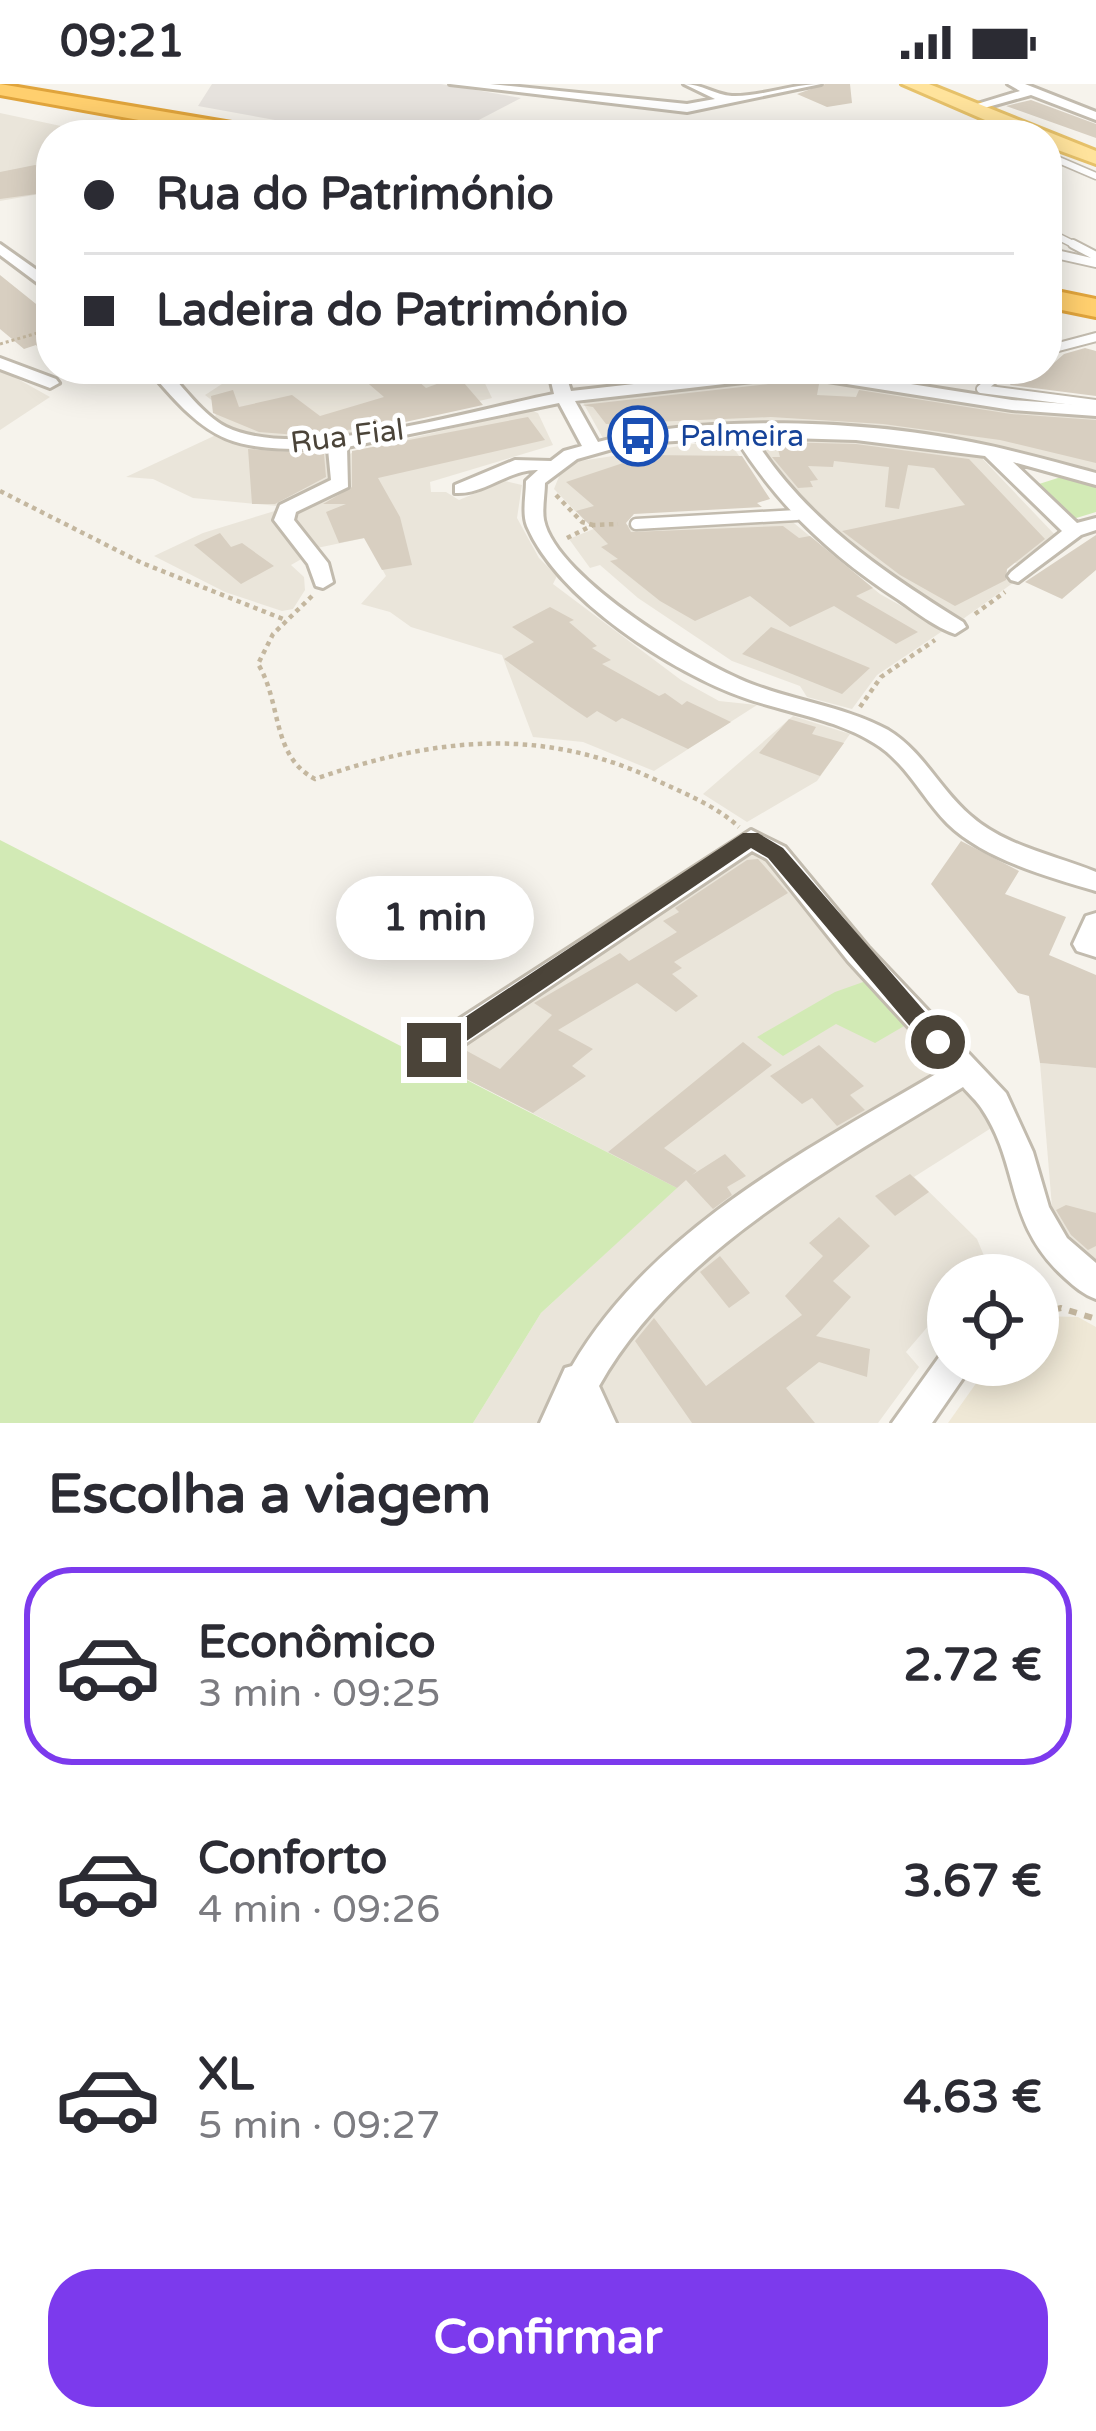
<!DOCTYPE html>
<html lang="pt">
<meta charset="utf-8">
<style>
body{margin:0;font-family:"Varela Round",sans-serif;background:#f7f7f7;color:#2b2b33;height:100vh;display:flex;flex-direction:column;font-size:45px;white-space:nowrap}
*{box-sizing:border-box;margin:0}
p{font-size:39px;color:#7c7c81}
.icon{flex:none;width:66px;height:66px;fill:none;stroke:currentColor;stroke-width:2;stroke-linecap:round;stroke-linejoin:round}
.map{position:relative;height:1339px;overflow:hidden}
.sheet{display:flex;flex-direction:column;background:#fff;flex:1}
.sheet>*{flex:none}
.guide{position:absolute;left:36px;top:36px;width:1026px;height:264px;border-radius:48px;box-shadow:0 6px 30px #0003;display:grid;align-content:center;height:264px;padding:0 48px;background:#fff}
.tools{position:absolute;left:927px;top:1170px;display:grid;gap:24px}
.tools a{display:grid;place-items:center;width:132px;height:132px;border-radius:50%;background:#fff;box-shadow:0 6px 30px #0003;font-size:60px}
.end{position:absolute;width:54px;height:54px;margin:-27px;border:15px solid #4b4439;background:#fff;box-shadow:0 0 0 6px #fff}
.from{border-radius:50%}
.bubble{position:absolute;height:84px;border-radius:42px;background:#fff;box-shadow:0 6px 30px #0003;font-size:39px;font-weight:700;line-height:84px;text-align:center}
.guide b{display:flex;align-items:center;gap:42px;height:114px;font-size:45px}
.guide b+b{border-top:3px solid #e1e1e2}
.guide i{width:30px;height:30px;background:#2b2b33}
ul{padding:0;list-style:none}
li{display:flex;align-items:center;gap:36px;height:198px;margin:0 24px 18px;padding:0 24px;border:6px solid transparent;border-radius:48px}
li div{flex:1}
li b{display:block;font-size:45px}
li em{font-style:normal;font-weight:700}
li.on{border-color:#7c3aed}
li>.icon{width:108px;height:108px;stroke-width:1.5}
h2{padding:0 48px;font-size:54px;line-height:144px}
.primary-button{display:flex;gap:24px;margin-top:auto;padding:24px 48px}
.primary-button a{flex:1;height:138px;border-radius:48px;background:#7c3aed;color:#fff;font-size:48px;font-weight:700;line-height:138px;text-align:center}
.status{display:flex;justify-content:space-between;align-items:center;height:84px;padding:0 60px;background:#fff;direction:ltr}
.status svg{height:33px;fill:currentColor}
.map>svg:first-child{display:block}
</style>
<div class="status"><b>09:21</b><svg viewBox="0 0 49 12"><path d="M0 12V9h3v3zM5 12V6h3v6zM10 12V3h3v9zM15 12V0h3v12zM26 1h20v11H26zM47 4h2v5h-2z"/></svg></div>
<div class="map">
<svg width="1096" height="1339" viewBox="0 0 1096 1339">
<rect width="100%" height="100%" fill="#f6f3ec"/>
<!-- residential -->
<path fill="#eae5da" d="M0 29 103 51H51V108L0 117Z
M0 285 50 313 0 346Z
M245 285H478L492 314 358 345 361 349 308 358 248 354 222 341 215 333 218 321 205 311Z
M809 285H974L918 303Z
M809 291 1096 330V386L987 360 898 348 687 343 604 356 581 315Z
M530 326 538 329 553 361 430 398 431 408H446L459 416 505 397 522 401 517 434 539 474 557 492 553 500 681 596 719 617 757 621 654 687 583 658 533 653 502 571 411 543 390 528 361 520 386 492 365 454 312 465 293 436 295 424 333 413 349 400 348 371 355 367Z
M216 351 283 366 325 365 334 377V393L322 408 278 422 193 414 153 395 126 393Z
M758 353H833L979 371 1057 453 1021 480 1010 478 995 486 1017 496 963 535 901 500 829 445 770 382Z
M727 355 770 415 627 426 625 436H584L554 405 562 385 573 378Z
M278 426 279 446 305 473 291 481 304 493 305 506 293 525 282 527 225 508 154 472 203 449Z
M789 435 880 510 944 546 877 591 852 625 807 613 800 602 732 577 638 514 600 481 590 484 569 455 601 442Z
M793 632 850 650 817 697 747 738 703 710Z
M752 764 778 783 878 912 886 911 996 1041 914 1093 977 1155 992 1191H948V1219L906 1268 919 1283 878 1339H473L541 1229 676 1104 434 978Z
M1040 979 1096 984V1176L1054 1147Z"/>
<!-- industrial -->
<path fill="#e6e2dd" d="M212 0H441L521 14 450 51H358L198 22Z"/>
<!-- education -->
<path fill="#efe8d6" d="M1038 1232 1078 1233 1096 1243V1339H948L989 1281H1038Z"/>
<!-- green -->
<path fill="#d2eab5" d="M1061 393 1096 402V428L1073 435 1039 400Z
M0 756 677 1104 541 1229 473 1339H0Z
M866 897 911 938 875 959 836 940 783 972 757 953 835 908Z"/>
<!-- building -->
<path fill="#d8cfc1" d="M825 0H850L852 19 827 23 797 10Z
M1031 16 1096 40V54L1006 22Z
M35 81 51 86V108L0 115V88Z
M0 191 51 232V276L36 261 24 265 0 245Z
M1085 264 1096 267V312L1010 301 1020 285H1047L1064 270Z
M581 285H727L589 300Z
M408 288 426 304 458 292 483 321 387 342 297 351 259 348 213 329 211 312 233 306 239 323 292 311 320 332 384 313 363 295Z
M796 297 819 300 817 311 856 313 859 306 1011 330 1096 336V379L1000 356 883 340 771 333 606 340 593 323 582 321Z
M528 333 545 356 378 394 400 433 412 481 382 486 364 454 339 459 326 428 346 420H323L352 403V367Z
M776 358 856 360 969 375 1045 455 1007 485 1006 496 955 522 900 491 842 447 965 421 934 384 908 381 899 425 885 423 889 383 834 377 833 383 808 382 818 396 810 397 813 403 798 404 772 373H780Z
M248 365 324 370 326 393 275 420H252Z
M647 371 742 372 770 415 757 419 762 423 634 430 626 439 631 448 783 442 799 454 810 452 873 504 856 512 918 548 896 560 834 522 790 543 750 512 695 537 660 517 610 477 618 475 601 463 608 460 576 427 594 422 566 398Z
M220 449 231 463 242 459 274 482 241 500 194 461Z
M1096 451V486L1062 515 1025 498Z
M550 523 574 536 569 538 597 562 592 564 611 576 602 580 659 612 665 609 682 621 687 617 731 638 688 665 622 634 616 638 597 627 587 634 569 622 504 575 534 558 512 543Z
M771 543 858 579 870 584 842 610 742 570Z
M789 635 816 643 812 650 844 659 820 692 759 669Z
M961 757 1019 787 1005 810 1066 833 1049 871 1096 891V984L1040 979 1029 912 1018 909 931 800Z
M758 775 788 809 674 878 682 884 672 890 698 912 676 928 637 899 558 946 593 965 572 982 586 992 533 1029 449 986 467 967 500 985 552 931 534 919 620 869 629 877 677 848 663 837 679 828 675 824 747 776Z
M743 958 772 981 664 1064 697 1087 692 1091 725 1070 746 1092 727 1103 732 1111 713 1125 686 1096 677 1104 608 1068Z
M819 961 864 1002 850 1011 865 1026 837 1042 812 1014 802 1020 770 992Z
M910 1090 929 1108 895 1132 875 1112Z
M1066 1121 1096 1129V1162L1088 1166 1071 1151 1056 1126Z
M839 1133 870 1162 833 1197 851 1213 816 1252 870 1265 867 1293 819 1278 786 1304 815 1339H692L635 1257 654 1234 706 1302 802 1231 785 1212 823 1172 809 1159Z
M720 1172 750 1209 729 1224 700 1188Z"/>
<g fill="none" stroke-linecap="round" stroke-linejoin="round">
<defs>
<path id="service-far2" d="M1047 71 1096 92
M1047 147 1079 163"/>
<path id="service-far1" d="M1073 160 1096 172
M1047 168 1096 179
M1047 266 1096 253
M1007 285 981 305 1096 320"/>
<path id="service" d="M636 440 797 431"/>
<path id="minor" d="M450 0H490L687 20 715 15 684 0C702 0 715 11 732 12 761 13 791 0 821 0L687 28Z
M1008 0H1025L1096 28V36L1031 11 970 28 964 24 1020 7Z
M0 160 51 196V209L0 171Z
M0 274 56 295 59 299 50 304 0 285Z
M148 285H166C183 303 204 332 226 343 301 379 472 326 554 310L548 285H564L571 307 768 285H816L1012 316 1096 322V332L1012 326 796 292 575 317 598 358C703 330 864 336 971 358 1013 366 1055 378 1096 389V401L1013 378 1077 439 1096 434V446L1081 451 1018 498 1011 496 1008 492 1011 488 1062 447 985 372 856 356 753 353C806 436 881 487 963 538L966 543 955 550C935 543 916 528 899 516 831 472 778 422 735 353L630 360 577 375 545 399C545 410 542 425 544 436 556 495 703 583 757 602 800 618 848 624 888 646 923 667 940 706 971 732 1005 762 1054 771 1096 788V807C1048 793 984 775 948 740 922 714 906 678 874 659 836 635 788 629 745 614 673 589 558 515 527 442 522 429 526 411 526 397L538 386C509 385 484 411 455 409V401L515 376 551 377 564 367 582 362 559 319 347 363 348 403 296 428 294 436 328 479 333 498 323 504 316 502 308 480 274 436 280 421 331 396 328 365C231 366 212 362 148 285Z
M751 746 785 763 868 863 1006 1009 1033 1068 1049 1123 1067 1154 1096 1179V1215C1083 1210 1075 1203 1065 1194 1004 1139 1021 1083 982 1025 977 1017 969 1010 963 1003 836 1081 674 1168 599 1302L616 1339H540L565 1284 572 1282C653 1143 812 1063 946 984L848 877 767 775 752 767 444 974 434 978 424 974 419 966 424 958Z
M1096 829V873L1077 867 1073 860 1086 832Z
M948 1267V1281H972L932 1339H892L942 1269Z"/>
<path id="primary" d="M902 0H929L1096 67V80L1047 62V51H1020Z"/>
<path id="motorway" d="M0 0 261 44 273 51H222L0 11Z
M1047 205 1096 215V233L1047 223Z"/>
</defs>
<!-- service-far2 casing -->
<use href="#service-far2" stroke="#c2bbae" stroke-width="9"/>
<!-- service-far1 casing -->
<use href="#service-far1" stroke="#c2bbae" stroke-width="12"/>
<!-- service casing -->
<use href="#service" stroke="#c2bbae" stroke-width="15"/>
<!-- minor casing -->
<use href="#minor" stroke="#c2bbae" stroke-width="6"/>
<!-- primary casing -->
<use href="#primary" stroke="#e6c16a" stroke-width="6"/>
<!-- motorway casing -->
<use href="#motorway" stroke="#e0a43c" stroke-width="6"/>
<!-- path-far2 -->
<path stroke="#c4b79f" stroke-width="3" stroke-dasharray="3 3" stroke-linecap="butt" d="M0 260 51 245"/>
<!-- path-far1 -->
<path stroke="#c4b79f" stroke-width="4.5" stroke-dasharray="4.5 4.5" stroke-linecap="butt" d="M0 407 142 479 283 535
M556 411 582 438 593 441
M567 454 593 441 618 440
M312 512 273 550 258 580C282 619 271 672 315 695 433 654 542 641 658 697 686 710 716 722 739 743
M975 530 1005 508
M860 623 881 593 935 556"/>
<!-- path -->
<path stroke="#c4b79f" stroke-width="6" stroke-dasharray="8 8" stroke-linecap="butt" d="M1038 1229 1061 1224 1096 1235"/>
<!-- service-far2 -->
<use href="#service-far2" stroke="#fff" stroke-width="6"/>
<!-- service-far1 -->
<use href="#service-far1" stroke="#fff" stroke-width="8"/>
<!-- service -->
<use href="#service" stroke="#fff" stroke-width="10"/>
<!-- minor -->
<use href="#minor" fill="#fff" fill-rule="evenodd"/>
<!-- primary -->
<use href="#primary" fill="#ffe39c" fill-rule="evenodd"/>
<!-- motorway -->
<use href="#motorway" fill="#ffcf6e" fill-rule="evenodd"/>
</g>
<!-- route -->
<path fill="#4b4439" d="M743 749H758L783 764 946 952V965H929L768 774 751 764 443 973H426V959Z"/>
<!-- icons -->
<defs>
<symbol id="bus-ring" viewBox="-11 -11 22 22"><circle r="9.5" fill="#fff" stroke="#1a4fb4" stroke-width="1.5"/><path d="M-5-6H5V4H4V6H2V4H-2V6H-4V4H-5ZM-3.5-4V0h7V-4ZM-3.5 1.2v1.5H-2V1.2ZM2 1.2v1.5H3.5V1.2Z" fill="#1a4fb4"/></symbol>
</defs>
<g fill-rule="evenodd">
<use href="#bus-ring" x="605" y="319" width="66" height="66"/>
</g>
<g text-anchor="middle" stroke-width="10" stroke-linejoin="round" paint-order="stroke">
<!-- far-street labels -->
<g font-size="30" fill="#4b4439" stroke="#fff">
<text transform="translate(347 352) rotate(-7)" y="10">Rua Fial</text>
</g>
<!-- far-transit labels -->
<g font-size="30" fill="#164399" stroke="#fff" text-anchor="start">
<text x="680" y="362">Palmeira</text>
</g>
</g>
</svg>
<div class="tools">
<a><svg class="icon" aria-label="locate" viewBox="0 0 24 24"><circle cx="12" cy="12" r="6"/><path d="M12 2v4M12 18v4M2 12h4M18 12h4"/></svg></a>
</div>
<i class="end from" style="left:938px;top:958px"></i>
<i class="end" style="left:434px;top:966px"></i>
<div class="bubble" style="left:336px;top:792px;width:198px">1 min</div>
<div class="guide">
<b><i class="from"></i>Rua do Património</b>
<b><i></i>Ladeira do Património</b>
</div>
</div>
<section class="sheet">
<h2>Escolha a viagem</h2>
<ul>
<li class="on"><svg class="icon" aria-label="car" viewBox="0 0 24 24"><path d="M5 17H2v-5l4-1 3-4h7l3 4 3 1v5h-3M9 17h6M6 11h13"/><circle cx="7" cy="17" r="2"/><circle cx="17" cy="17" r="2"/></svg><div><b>Econômico</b><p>3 min · 09:25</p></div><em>2.72 €</em></li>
<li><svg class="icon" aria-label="car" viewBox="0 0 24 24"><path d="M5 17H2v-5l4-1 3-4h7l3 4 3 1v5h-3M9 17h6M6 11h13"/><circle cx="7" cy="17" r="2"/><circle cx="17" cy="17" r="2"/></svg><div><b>Conforto</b><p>4 min · 09:26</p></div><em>3.67 €</em></li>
<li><svg class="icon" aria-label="car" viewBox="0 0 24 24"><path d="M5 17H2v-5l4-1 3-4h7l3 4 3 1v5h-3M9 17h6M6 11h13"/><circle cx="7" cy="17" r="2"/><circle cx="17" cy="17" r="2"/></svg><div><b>XL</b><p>5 min · 09:27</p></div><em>4.63 €</em></li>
</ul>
<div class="primary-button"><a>Confirmar</a></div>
</section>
